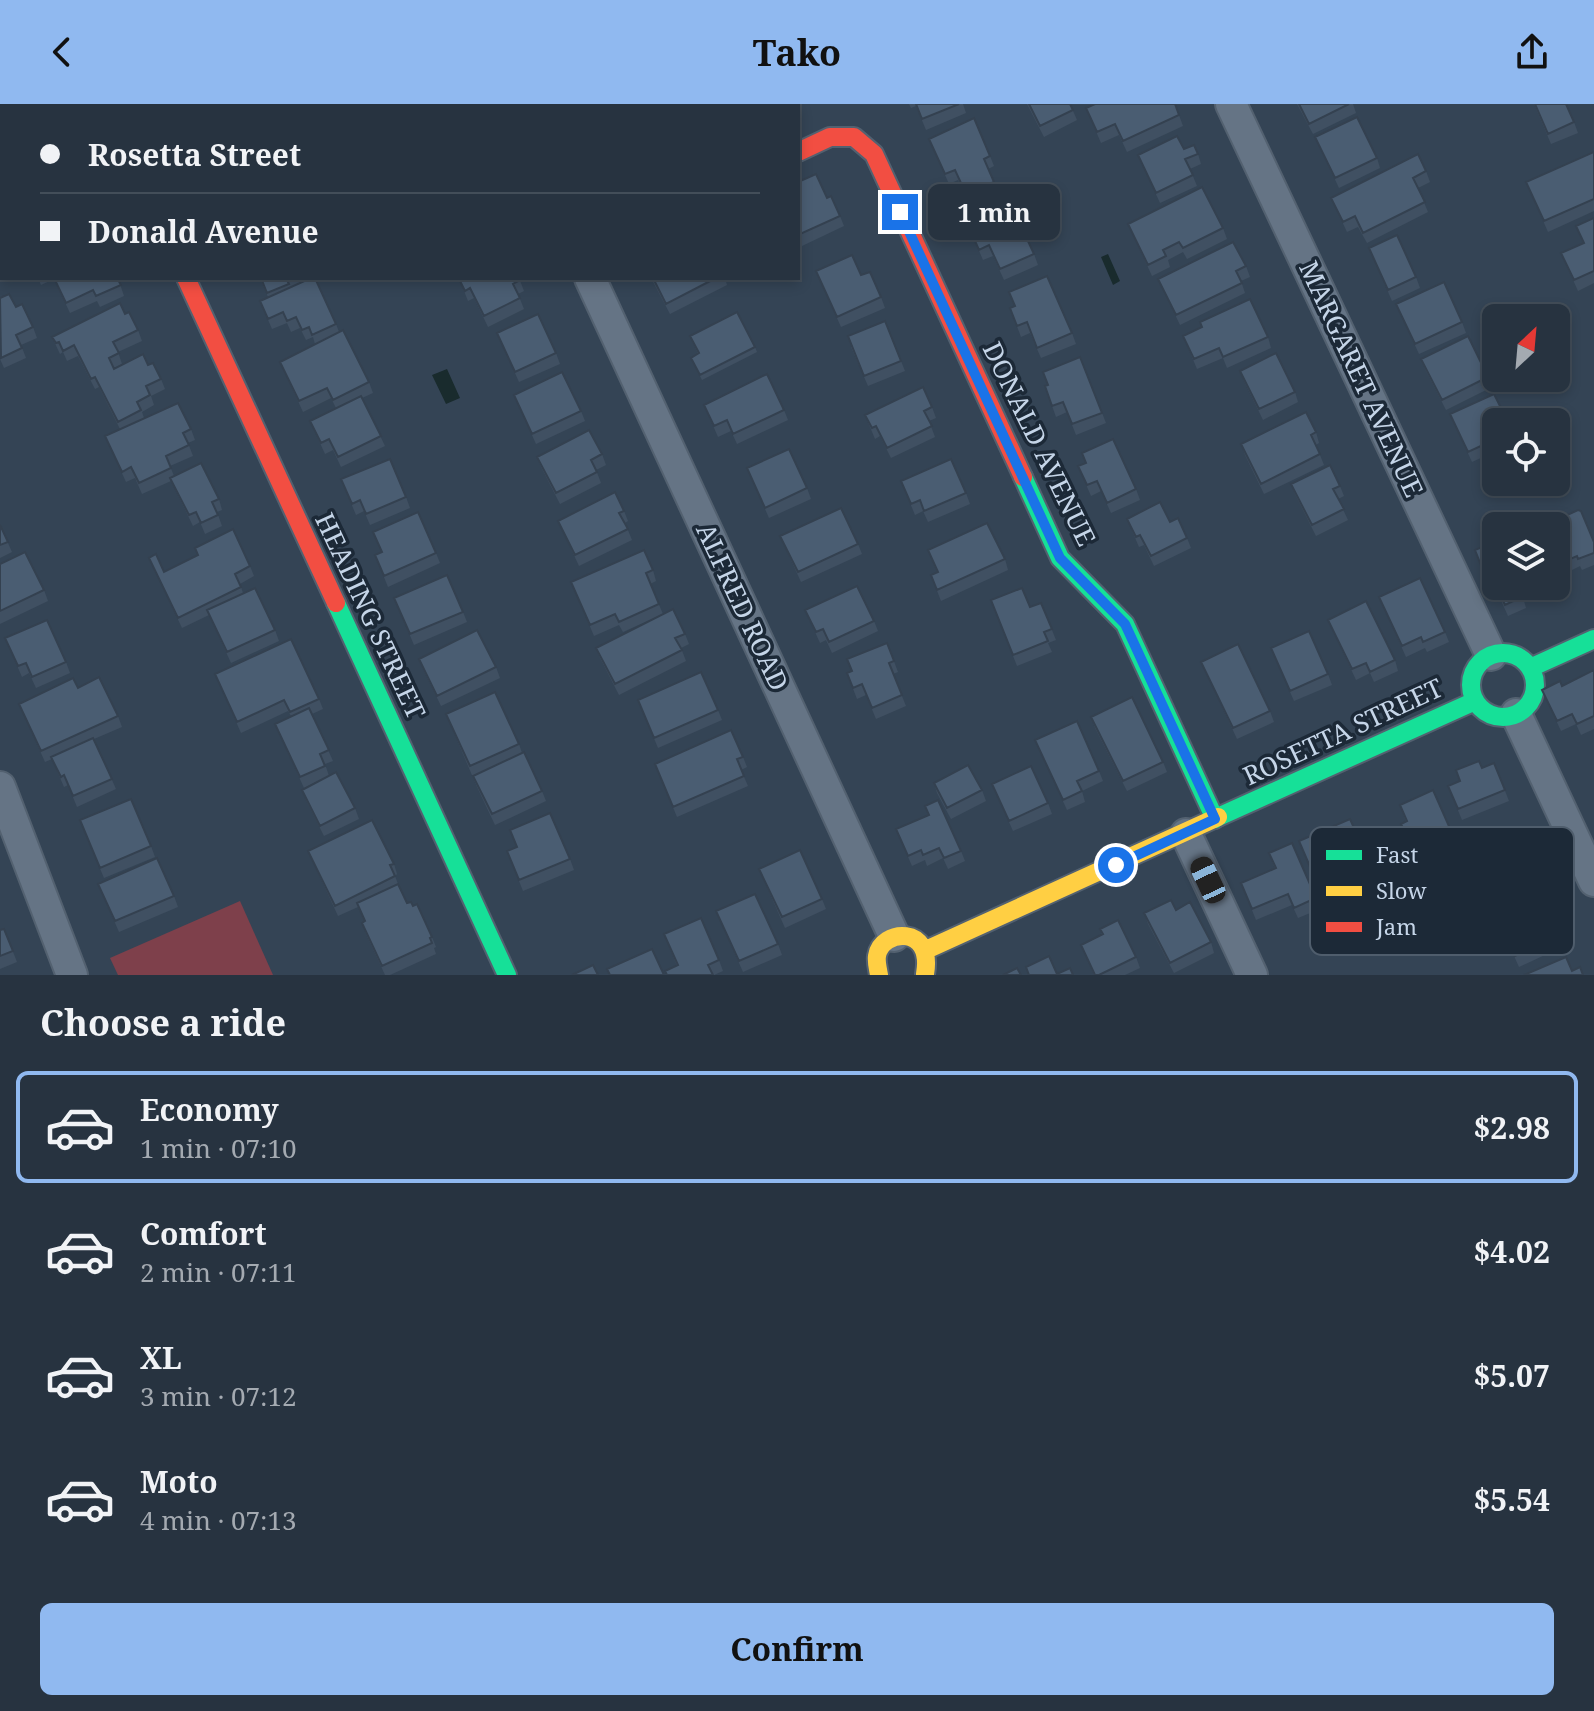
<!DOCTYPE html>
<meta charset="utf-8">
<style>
body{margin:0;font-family:"Noto Serif",serif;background:#2f3b47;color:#f1f3f6;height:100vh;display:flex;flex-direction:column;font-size:30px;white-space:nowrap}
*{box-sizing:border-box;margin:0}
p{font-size:26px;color:#a4aab1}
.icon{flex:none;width:44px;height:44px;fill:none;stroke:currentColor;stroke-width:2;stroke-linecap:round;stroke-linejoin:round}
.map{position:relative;height:871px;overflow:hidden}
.sheet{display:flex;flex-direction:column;background:#273340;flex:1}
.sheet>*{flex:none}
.hud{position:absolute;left:0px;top:0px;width:800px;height:176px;box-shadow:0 4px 12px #0003,0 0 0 2px #434e59;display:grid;align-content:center;height:176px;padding:0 40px;background:#273340}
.needle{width:52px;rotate:26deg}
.controls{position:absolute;left:1482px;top:200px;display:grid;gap:16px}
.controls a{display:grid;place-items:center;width:88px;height:88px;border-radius:12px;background:#273340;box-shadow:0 4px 12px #0003,0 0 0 2px #434e59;font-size:40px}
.end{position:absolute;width:36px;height:36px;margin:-18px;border:10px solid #1a73e8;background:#fff;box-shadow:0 0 0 4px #fff}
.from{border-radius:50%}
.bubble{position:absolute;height:56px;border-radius:12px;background:#273340;box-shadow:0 4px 12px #0003,0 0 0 2px #434e59;font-size:26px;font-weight:700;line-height:56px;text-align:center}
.car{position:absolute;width:24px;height:48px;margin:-24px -12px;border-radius:10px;box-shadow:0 0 6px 2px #0007;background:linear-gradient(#222 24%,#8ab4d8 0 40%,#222 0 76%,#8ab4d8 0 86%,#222 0)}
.hud b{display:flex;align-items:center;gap:28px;height:76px;font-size:30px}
.hud b+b{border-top:2px solid #434e59}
.hud i{width:20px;height:20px;background:#f1f3f6}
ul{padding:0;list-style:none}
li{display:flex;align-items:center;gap:24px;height:112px;margin:0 16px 12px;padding:0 24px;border:4px solid transparent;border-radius:12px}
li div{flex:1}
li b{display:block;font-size:30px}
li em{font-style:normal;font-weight:700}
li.selected{border-color:#90b9f0}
li>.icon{width:72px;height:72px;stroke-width:1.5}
h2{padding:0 40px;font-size:36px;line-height:96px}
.cta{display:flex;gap:16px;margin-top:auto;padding:16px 40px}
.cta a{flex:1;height:92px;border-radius:12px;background:#90b9f0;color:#111;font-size:32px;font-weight:700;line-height:92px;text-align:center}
header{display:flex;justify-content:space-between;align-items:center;height:104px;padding:0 40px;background:#90b9f0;color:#111;font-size:36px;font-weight:700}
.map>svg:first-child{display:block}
</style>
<header><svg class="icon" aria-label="back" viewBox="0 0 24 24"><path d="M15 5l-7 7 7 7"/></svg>Tako<svg class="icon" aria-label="share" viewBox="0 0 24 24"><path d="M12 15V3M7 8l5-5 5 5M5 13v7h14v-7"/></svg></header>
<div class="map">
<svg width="1594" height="871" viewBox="0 0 1594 871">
<rect width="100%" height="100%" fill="#344455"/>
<!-- green -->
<path fill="#7e404b" d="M240 797 273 871H118L110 854Z"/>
<!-- water -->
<path fill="#192b2d" d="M1108 150 1120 177 1113 181 1101 153Z
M447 265 460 294 446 300 432 271Z"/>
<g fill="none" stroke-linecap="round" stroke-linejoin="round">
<defs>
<path id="street" d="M72 0 74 2
M508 0 509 2
M1231 0 1491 551
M590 174 894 832
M1516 610 1594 777
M0 683 72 871
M1186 730 1252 871"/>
<path id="fast" d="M1023 373 1060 454 1125 520 1215 715
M336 499 507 871
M1471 581a32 32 0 1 1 64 0a32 32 0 1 1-64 0Z
M1530 564 1594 535
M1218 713 1475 597"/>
<path id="slow" d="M926 846 1218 713
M879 871C878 865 876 858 877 852 881 825 934 820 925 870"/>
<path id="jam" d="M798 48 830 33H854L874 50 1023 373
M186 174 336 499"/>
</defs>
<!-- street casing -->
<use href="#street" stroke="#536170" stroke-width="34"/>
<!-- fast casing -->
<use href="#fast" stroke="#536170" stroke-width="22"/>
<!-- slow casing -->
<use href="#slow" stroke="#536170" stroke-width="22"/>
<!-- jam casing -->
<use href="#jam" stroke="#536170" stroke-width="22"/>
<!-- street -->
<use href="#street" stroke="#657485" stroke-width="30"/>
<!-- fast -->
<use href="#fast" stroke="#16e098" stroke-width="18"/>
<!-- slow -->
<use href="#slow" stroke="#ffcf43" stroke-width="18"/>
<!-- jam -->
<use href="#jam" stroke="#f24e42" stroke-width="18"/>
</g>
<!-- wall -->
<path fill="#405062" d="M571 0H615L611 2H579L578 0 572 2Z
M909 0H963L966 9 926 26 916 2 911 4Z
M1027 0H1070L1077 16 1044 33Z
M1175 0 1183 22 1127 48 1119 31 1101 39 1086 4Z
M1297 0H1353L1356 9 1313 30Z
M1534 0 1574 18 1578 29 1551 40Z
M1315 33 1377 54 1380 64 1339 84Z
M929 35 990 52 994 62 988 65 998 88 970 101 958 76 949 80Z
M1184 45 1198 50 1201 60 1190 65 1197 82 1160 99 1138 51Z
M1594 48V107L1548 128 1526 78Z
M1426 67 1430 78 1418 84 1428 108 1367 139 1358 123 1347 128 1331 94Z
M798 78 827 94 840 112 844 122 802 142 798 135Z
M974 111 1034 150 1038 161 1004 176 993 152 983 156 971 128 979 124Z
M1594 114V179L1578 187 1561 149 1583 139 1576 122Z
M1128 120 1223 124 1227 135 1187 155 1183 148 1168 156 1170 163 1152 172Z
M1369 144 1416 173 1420 184 1392 197Z
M1246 162 1250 173 1241 177 1245 189 1180 221 1158 175Z
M816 167 861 171 881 193 885 204 841 223Z
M38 174H122L119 177 124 192 100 203 97 197 70 209 54 175 41 181Z
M260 174H302L336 220 339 228 369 278 373 289 362 294 385 342 341 363 333 346 325 350 310 317 336 304 331 294 303 308 280 258 315 240 313 233 306 236 300 224 291 228 287 219 272 225 260 197 268 193Z
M519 174 524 187 518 190 524 205 488 223 474 194 468 197 460 177Z
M651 174H725L727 181 670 210Z
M0 194 16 203 33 223 37 234 21 241 26 254 4 264 0 255Z
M1396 200 1462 218 1466 229 1419 250Z
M1010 204 1072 229 1076 240 1041 254 1030 229 1021 233Z
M125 210 138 226 142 237 118 248 122 260 114 264 148 261 161 275 165 285 151 292 154 301 142 308 144 314 191 325 195 336 188 339 193 352 170 362 174 372 219 395 222 406 217 408 222 422 205 430 200 418 193 422 171 377 142 390 135 374 126 378 105 332 120 325 99 283 95 285 78 252 67 257 63 248 60 250 52 233Z
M885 217 905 267 868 282 851 243Z
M1200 218 1268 233 1271 244 1227 264 1223 254 1197 265 1183 232 1202 223Z
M497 229 556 249 560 260 519 278Z
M690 232 755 243 757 248 702 276 691 254 698 250Z
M1080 253 1106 319 1076 331 1067 308 1056 313 1045 282 1048 281Z
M1421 255 1488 273 1492 283 1446 306 1425 265Z
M1240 267 1295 288 1298 298 1263 316 1244 277Z
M514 291 581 307 585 317 536 340Z
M704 301 784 306 788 316 737 340 731 327 718 333Z
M932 303 936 314 929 317 935 333 891 354 880 332 875 335 865 311Z
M1450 310 1496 318V347L1472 358Z
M1316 328 1319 339 1316 341 1324 361 1264 390 1245 351 1241 340Z
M1082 349 1136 385 1140 396 1111 409 1101 387 1091 392 1078 362 1086 359Z
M602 350 606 361 596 366 601 379 560 400 541 363 537 353Z
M747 364 807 384 811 395 769 414Z
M341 375 406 393 410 404 370 421 364 407 356 411Z
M901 377 966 389 970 400 928 418 923 407 915 411Z
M1291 380 1340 382 1344 392 1338 395 1348 416 1316 432 1295 390Z
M624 407 628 417 625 419 632 436 579 462 558 417Z
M1127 415 1170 418 1187 434 1191 444 1154 462 1144 441 1139 443Z
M0 421 12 448 0 454Z
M1556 422 1594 438V461L1582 466 1580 462 1558 473 1556 469Z
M373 428 436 449 440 459 388 483 375 451 382 448Z
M780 432 858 440 862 450 801 478Z
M195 444 250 462 254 472 240 480 243 489 275 526 279 537 231 559 209 511 182 524 149 454 164 468 198 452Z
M928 446 1005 455 1008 466 941 497 931 471 937 468Z
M1475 446 1496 482H1538L1540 490 1524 497 1526 504 1508 512 1499 492 1494 494Z
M0 460 44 486 48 497 0 520Z
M653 466 656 477 650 480 663 510 623 528 619 521 594 532 571 478Z
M1379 493 1445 528 1449 538 1427 548 1425 544 1406 553Z
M394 494 463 508 467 518 414 541Z
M991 496 1030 503 1041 499 1056 536 1048 539 1052 548 1017 562Z
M805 506 874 517 878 527 832 549 826 536 820 539Z
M1328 516 1395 556 1398 567 1374 578 1370 569 1356 576Z
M685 530 689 540 681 544 686 557 619 591 600 554 596 544Z
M5 534 66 558 70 569 36 584 29 569 22 573Z
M887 539 898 568 893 570 906 602 876 615 866 591 857 595 847 569 852 568 847 555Z
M1271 544 1328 570 1332 581 1294 597Z
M419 555 496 563 500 574 441 602 423 565Z
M1201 558 1270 607 1274 618 1237 635Z
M1594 566V625L1581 631 1576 620 1561 627 1542 586 1562 582Z
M215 570 319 595 323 605 312 610 333 657 325 660 329 672 355 704 359 715 324 732 306 696 302 686 322 675 304 684 275 620 291 612 288 607 241 629Z
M78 584 118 612 122 623 94 635 116 685 77 703 68 681 64 683 52 655 45 658 19 600Z
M638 596 718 606 722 616 658 644Z
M446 610 519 640 522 649 542 687 546 697 495 721 477 683Z
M1091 613 1163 658 1167 668 1127 687 1095 624Z
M1035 636 1099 667 1103 677 1082 687 1085 698 1067 706Z
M743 653 747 663 741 666 748 682 677 713 655 660Z
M1494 659 1509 697 1462 716 1448 682 1459 677 1482 664Z
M934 679 982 686 986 697 951 715 937 689Z
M992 680 1048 699 1052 710 1013 727Z
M1400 701 1452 729 1456 740 1442 746 1456 780 1432 791 1401 720 1406 718Z
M925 702 961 747 965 757 948 765 943 754 927 762 925 756 912 762 896 725 928 711Z
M84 727 151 742 155 753 104 774Z
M1299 737 1372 764 1376 774 1324 797Z
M308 747 394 760 397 770 395 772 398 780 407 799 432 833 436 843 434 844 436 850 390 871H385L366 830 362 819 365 818 358 803 338 812Z
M507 747 570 755 574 766 523 787Z
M1269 749 1316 794 1320 805 1298 814 1292 801 1256 816 1241 779 1275 765Z
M759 765 822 795 826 805 785 824Z
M98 780 174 792 178 803 119 828Z
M1176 806 1211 838 1214 849 1174 869 1148 820 1144 809Z
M716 807 778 840 782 851 743 868Z
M1496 812 1558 832 1562 843 1519 863Z
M4 825 17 858 0 865V826Z
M1100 825 1136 853 1140 864 1125 871H1094L1081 841 1102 831Z
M664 830 719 856 723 867 714 871H667L677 862Z"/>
<!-- building -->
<path fill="#4a5d72" stroke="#344150" stroke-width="2" d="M153 0H245L246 2H154Z
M362 0H399L395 2H363Z
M408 0H441L442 2H403Z
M702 0H762L763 2H697Z
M916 0H959L922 15Z
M1029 0H1070L1073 6 1040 22Z
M1095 0H1175L1179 11 1123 37 1115 20 1097 28 1086 4Z
M1299 0H1349L1309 20Z
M1535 0H1566L1574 18 1548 30Z
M1357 13 1377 54 1335 74 1315 33Z
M974 14 990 52 984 55 994 78 966 90 955 66 945 70 929 35Z
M0 17 2 20V53L0 54Z
M1177 32 1184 45 1194 41 1198 50 1185 55 1193 71 1156 89 1138 51Z
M1594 48V95L1544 117 1526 78Z
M1418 50 1426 67 1413 74 1425 98 1363 129 1355 112 1343 118 1331 94Z
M2 63V88L0 84V64Z
M816 70 827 94 831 92 840 112 798 131V78Z
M1202 83 1223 124 1183 144 1179 138 1163 146 1166 152 1148 161 1128 120Z
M1009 96 1034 150 1000 165 989 141 979 146 971 128 980 124 974 111Z
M1594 114V167L1574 176 1561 149 1584 139 1576 122Z
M1397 131 1416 173 1388 186 1369 144Z
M1233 138 1246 162 1236 167 1242 179 1176 211 1158 175Z
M852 151 861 171 870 168 881 193 837 213 816 167Z
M1047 172 1072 229 1037 244 1027 218 1017 222 1010 204 1015 202 1009 188Z
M54 174H117L121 181 96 192 93 186 66 199Z
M261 174H286L289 180 267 189Z
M311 174H315L336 220 312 231 309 223 302 226 296 213 287 217 283 208 268 215 260 197Z
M467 174H519L520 176 513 180 520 194 484 212 470 184 465 187 460 177Z
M653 174H716L666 200Z
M1444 178 1462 218 1415 240 1396 200Z
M9 190 16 203 22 200 33 223 16 231 22 244 1 254 0 194Z
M1250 195 1268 233 1223 253 1219 244 1194 255 1183 232 1202 223 1200 218Z
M120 199 125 210 129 208 138 226 113 238 119 249 109 254 114 265 143 250 148 261 153 259 161 275 146 282 150 291 137 298 141 306 118 318 95 273 91 275 74 241 63 247 59 238 56 239 52 233Z
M737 208 755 243 700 271 691 254 699 249 690 232Z
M538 210 556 249 515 268 497 229Z
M885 217 901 257 864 272 848 232Z
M343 226 369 278 333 296 327 284 299 297 280 258Z
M1468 232 1488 273 1442 296 1421 255Z
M1276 249 1295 288 1259 305 1240 267Z
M1080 253 1102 309 1072 320 1063 298 1052 302 1045 282 1048 281 1043 268Z
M562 268 581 307 532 330 514 291Z
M767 270 784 306 733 330 727 316 714 322 704 301Z
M923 283 932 303 924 307 932 322 887 344 876 322 872 324 865 311Z
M1494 290 1508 318H1496V335L1468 348 1450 310Z
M361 292 381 332 338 353 329 335 321 339 310 317Z
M178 299 191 325 183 329 189 341 166 352 171 364 139 379 131 363 122 368 105 332Z
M1306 308 1316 328 1311 331 1320 350 1261 380 1241 340Z
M589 326 602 350 591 356 597 368 556 389 537 353Z
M1113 335 1136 385 1107 399 1097 377 1087 381 1078 362 1086 359 1082 349Z
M789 345 807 384 765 404 747 364Z
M390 355 406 393 366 410 360 396 352 400 341 375Z
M951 355 966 389 924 407 920 396 911 400 901 377Z
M201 359 219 395 212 398 218 411 201 419 196 408 189 411 170 374Z
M1330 361 1340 382 1333 385 1344 405 1312 421 1291 380Z
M615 388 624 407 619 409 628 425 575 451 558 417Z
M1160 398 1170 418 1178 414 1187 434 1151 452 1140 431 1136 433 1127 415Z
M841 404 858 440 798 468 780 432Z
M1578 406 1581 407 1594 438V449L1578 455 1577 452 1556 461V422H1543Z
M418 408 436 449 384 472 375 451 382 448 373 428Z
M987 419 1005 455 937 486 931 471 938 468 928 446Z
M0 421 8 438 0 441Z
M233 425 250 462 235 470 241 483 178 514 149 454 156 450 164 468 198 451 195 444Z
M1496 437V482H1530L1520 487 1522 493 1505 501 1496 482 1490 484 1475 446Z
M644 446 653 466 646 469 659 500 619 518 615 510 590 521 571 478Z
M25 448 44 486 0 507V460Z
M447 471 463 508 410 530 394 494Z
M1420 474 1445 528 1423 538 1421 533 1402 542 1379 493Z
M857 482 874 517 829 538 823 525 816 528 805 506Z
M255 484 275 526 227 548 207 506Z
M1022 484 1030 503 1041 499 1052 525 1044 528 1048 537 1013 551 991 496Z
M1366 497 1395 556 1370 568 1366 559 1352 565 1328 516Z
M673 505 685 530 675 534 682 546 615 580 596 544Z
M47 516 66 558 32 573 26 559 18 562 5 534Z
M477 526 496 563 437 592 419 555Z
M1309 527 1328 570 1290 587 1271 544Z
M291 535 319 595 290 608 284 596 237 618 215 570Z
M887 539 894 557 889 559 902 591 872 604 862 580 853 584 847 569 852 567 847 555Z
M1238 540 1270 607 1233 624 1201 558Z
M1594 566V612L1577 620 1572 610 1557 617 1542 586 1560 577 1562 582Z
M701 568 718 606 654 634 638 596Z
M99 573 118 612 41 647 19 600 73 574 78 584Z
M495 588 519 640 470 662 446 610Z
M1132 593 1163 658 1123 677 1091 613Z
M309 604 329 646 320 650 325 662 300 673 275 620Z
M1077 617 1099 667 1077 677 1082 687 1063 696 1035 636Z
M731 626 743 653 737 655 744 672 673 703 655 660Z
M93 634 112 675 73 692 64 671 61 673 51 653Z
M524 648 542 687 492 710 473 672Z
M1479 657 1482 664 1494 659 1505 686 1458 705 1448 682 1460 677 1456 666Z
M968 661 982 686 947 704 934 679Z
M1031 662 1048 699 1009 717 992 680Z
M336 668 355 704 320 722 302 686Z
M1433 686 1452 729 1437 736 1452 770 1428 780 1401 720 1407 717 1400 701Z
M131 695 151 742 100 764 80 716Z
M938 696 961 747 944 754 939 744 923 751 921 746 908 752 896 725 929 711 925 702Z
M550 709 570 755 519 776 507 747 517 743 510 726Z
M1350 715 1372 764 1320 786 1299 737Z
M372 716 394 760 390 761 395 772 335 802 308 747Z
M1292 739 1316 794 1294 804 1288 790 1252 805 1241 779 1276 764 1269 749Z
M800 746 822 795 782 813 759 765Z
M157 754 174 792 115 817 98 780Z
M398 780 407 799 411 798 413 802 417 800 432 833 430 834 432 839 382 862 362 819 365 817 357 799Z
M755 790 778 840 739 857 716 807Z
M1539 792 1558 832 1515 852 1496 812Z
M1171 796 1176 806 1190 798 1211 838 1170 859 1144 809Z
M701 814 719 856 708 861 713 871H667L665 867 678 861 664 830Z
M1118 816 1136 853 1099 871H1095L1081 841 1103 830 1100 825Z
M4 825 13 847 0 852V826Z
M652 845 664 871H610L607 865Z
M1049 852 1057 870 1070 864 1073 871H1029L1026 863Z
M1566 853 1572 867 1580 863 1583 871H1524Z
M593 861 598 871H572Z
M1017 864 1021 871H1003Z"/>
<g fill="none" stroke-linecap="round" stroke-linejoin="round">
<!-- route -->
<path stroke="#1a73e8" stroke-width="10" d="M900 108 1060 454 1125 520 1215 715 1116 761"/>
</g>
<g text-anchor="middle" stroke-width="7" stroke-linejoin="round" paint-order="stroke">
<!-- street labels -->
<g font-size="26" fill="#c5d5e8" stroke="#1c2937">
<text transform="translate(1361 275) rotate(65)" y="9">MARGARET AVENUE</text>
<text transform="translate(1039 340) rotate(64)" y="9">DONALD AVENUE</text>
<text transform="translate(742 503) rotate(65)" y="9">ALFRED ROAD</text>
<text transform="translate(370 512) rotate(65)" y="9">HEADING STREET</text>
<text transform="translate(1343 628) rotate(-25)" y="9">ROSETTA STREET</text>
</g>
</g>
<!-- legend -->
<rect x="1310" y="723" width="264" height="128" rx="12" fill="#1c2937" stroke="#4f5d6c" stroke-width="2"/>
<rect x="1326" y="746" width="36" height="10" fill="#16e098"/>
<rect x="1326" y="782" width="36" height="10" fill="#ffcf43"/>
<rect x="1326" y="818" width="36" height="10" fill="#f24e42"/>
<g font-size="22" fill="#c5d5e8">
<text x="1376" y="759">Fast</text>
<text x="1376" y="795">Slow</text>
<text x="1376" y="831">Jam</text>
</g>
</svg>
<div class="controls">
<a><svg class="needle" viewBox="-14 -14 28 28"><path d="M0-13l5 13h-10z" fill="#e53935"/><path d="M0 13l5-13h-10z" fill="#a4aab1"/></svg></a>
<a><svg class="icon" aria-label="locate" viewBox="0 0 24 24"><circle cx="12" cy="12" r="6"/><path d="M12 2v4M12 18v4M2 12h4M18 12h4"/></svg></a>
<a><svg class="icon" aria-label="layers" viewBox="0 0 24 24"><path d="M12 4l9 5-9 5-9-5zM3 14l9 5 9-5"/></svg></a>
</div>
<i class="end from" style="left:1116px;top:761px"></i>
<i class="end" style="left:900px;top:108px"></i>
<div class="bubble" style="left:928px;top:80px;width:132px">1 min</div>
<i class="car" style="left:1208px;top:776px;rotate:335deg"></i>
<div class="hud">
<b><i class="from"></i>Rosetta Street</b>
<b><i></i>Donald Avenue</b>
</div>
</div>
<section class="sheet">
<h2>Choose a ride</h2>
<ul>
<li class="selected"><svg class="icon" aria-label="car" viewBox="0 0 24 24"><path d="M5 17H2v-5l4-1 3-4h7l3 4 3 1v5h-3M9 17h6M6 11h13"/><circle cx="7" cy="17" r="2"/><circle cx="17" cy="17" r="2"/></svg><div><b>Economy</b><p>1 min · 07:10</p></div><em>$2.98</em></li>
<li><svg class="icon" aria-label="car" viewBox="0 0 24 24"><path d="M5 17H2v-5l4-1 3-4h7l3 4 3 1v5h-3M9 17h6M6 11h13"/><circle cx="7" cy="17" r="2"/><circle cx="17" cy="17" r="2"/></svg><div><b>Comfort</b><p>2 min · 07:11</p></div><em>$4.02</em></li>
<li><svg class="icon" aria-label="car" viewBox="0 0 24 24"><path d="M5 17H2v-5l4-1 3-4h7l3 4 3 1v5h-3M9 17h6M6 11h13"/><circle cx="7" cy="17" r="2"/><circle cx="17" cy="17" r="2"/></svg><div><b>XL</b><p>3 min · 07:12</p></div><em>$5.07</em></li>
<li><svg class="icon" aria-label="car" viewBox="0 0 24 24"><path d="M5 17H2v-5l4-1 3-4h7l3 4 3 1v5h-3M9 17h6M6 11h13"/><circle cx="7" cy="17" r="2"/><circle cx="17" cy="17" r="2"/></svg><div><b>Moto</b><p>4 min · 07:13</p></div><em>$5.54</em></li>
</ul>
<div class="cta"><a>Confirm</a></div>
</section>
